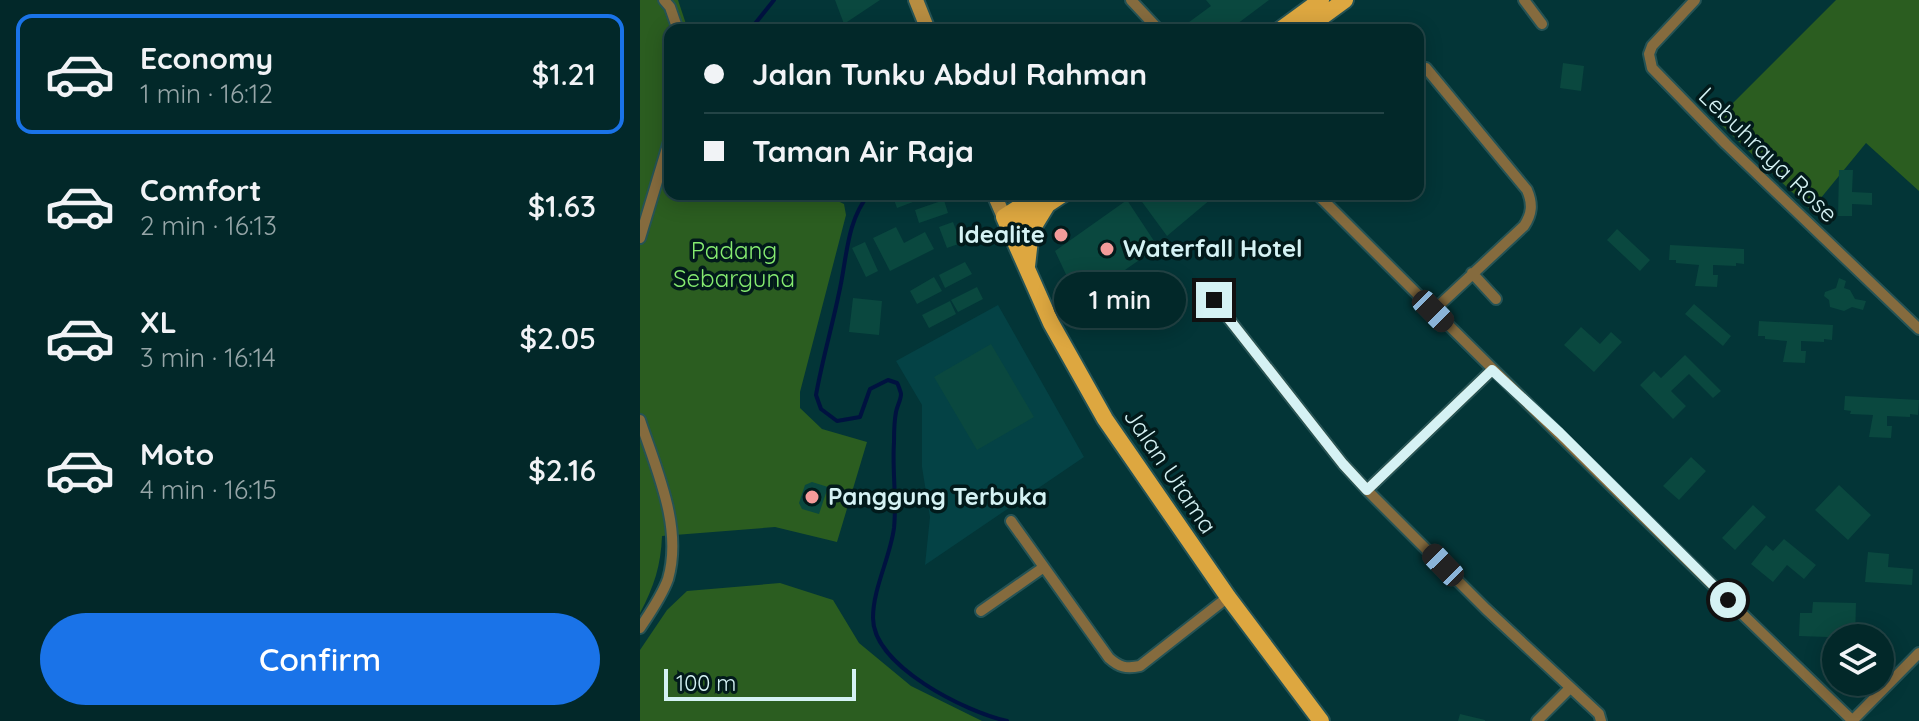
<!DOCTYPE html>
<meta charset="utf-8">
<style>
body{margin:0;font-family:Quicksand,sans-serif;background:#103435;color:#f1f3f6;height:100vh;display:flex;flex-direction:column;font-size:30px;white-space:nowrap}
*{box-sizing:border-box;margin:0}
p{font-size:26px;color:#96a6a8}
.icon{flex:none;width:44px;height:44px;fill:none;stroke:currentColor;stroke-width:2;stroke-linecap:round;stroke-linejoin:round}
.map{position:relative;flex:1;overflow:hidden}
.panel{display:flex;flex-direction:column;background:#022829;width:640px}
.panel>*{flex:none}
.hud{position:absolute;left:24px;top:24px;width:760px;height:176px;border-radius:16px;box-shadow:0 4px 20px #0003,0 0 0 2px #234446;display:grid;align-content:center;height:176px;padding:0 40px;background:#022829}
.fabs{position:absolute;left:1182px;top:624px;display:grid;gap:16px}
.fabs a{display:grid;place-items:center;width:72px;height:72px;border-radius:50%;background:#022829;box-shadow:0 4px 20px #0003,0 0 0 2px #234446;font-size:40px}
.scale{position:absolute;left:24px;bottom:20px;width:192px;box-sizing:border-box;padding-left:8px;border:4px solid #d5f2f4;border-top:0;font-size:22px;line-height:28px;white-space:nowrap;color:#d5f2f4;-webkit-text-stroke:6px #021a1b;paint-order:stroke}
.end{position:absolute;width:36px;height:36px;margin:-18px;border:10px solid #d5f2f4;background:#111;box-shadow:0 0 0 4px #111}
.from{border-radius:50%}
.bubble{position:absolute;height:56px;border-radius:28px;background:#022829;box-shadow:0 4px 20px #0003,0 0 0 2px #234446;font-size:26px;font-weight:600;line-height:56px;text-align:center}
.car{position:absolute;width:24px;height:48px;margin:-24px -12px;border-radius:10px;box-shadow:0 0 6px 2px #0007;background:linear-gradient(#222 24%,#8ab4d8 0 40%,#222 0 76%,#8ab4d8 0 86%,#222 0)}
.hud b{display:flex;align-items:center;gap:28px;height:76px;font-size:30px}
.hud b+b{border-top:2px solid #234446}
.hud i{width:20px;height:20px;background:#f1f3f6}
ul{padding:14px 0 0;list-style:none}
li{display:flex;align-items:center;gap:24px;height:120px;margin:0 16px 12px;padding:0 24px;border:4px solid transparent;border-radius:16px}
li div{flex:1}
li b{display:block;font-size:30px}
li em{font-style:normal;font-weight:600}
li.on{border-color:#1a73e8}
li>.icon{width:72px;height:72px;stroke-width:1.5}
.cta{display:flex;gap:16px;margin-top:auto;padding:16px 40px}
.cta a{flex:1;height:92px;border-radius:48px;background:#1a73e8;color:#fff;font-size:32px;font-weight:600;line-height:92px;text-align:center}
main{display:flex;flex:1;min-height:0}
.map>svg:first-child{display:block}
</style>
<main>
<section class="panel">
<ul>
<li class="on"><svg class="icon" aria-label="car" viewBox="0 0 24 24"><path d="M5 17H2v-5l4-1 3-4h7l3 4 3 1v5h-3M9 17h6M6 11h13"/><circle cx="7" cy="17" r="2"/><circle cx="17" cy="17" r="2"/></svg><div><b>Economy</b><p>1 min · 16:12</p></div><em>$1.21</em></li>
<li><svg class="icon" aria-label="car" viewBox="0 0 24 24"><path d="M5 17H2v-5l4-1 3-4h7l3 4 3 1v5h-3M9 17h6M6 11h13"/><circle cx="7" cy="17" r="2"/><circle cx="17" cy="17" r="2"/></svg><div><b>Comfort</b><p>2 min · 16:13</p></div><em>$1.63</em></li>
<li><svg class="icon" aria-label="car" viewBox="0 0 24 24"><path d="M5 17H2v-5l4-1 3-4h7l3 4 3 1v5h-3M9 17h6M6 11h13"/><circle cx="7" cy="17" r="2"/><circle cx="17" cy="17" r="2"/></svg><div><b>XL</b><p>3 min · 16:14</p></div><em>$2.05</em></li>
<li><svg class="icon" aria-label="car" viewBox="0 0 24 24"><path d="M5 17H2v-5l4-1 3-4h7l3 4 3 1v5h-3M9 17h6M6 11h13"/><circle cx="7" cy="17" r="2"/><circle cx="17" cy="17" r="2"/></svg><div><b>Moto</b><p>4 min · 16:15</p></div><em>$2.16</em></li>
</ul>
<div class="cta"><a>Confirm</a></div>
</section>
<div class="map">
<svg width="1279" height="721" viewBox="0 0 1279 721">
<rect width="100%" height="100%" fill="#033537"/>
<!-- built -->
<path fill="#044245" d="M358 305 444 457 285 565 290 517 282 467V405L256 361Z"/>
<!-- green -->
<path fill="#2b5d20" d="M0 0H38L48 30H30V194H183L204 204 206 215 160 392V408L182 429 227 442 197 542 135 527 22 536C21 565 14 587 0 613Z
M1196 0H1279V191L1226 143 1171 210 1076 120Z
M140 583 193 600 219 643 271 686 342 721H0V650L27 610 47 591Z"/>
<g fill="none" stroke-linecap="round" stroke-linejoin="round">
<!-- stream -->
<path stroke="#001240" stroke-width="4" d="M110 30 134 0
M229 194C206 222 207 259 199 293 192 327 182 361 176 395L181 409 197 421 220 417 230 389 248 380 257 383C258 384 261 393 261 394 261 400 257 406 256 412 254 422 254 433 254 442 252 471 257 499 254 528 250 558 233 588 233 618 233 666 326 712 367 721"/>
</g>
<!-- building -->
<path fill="#0a483f" d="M195 0H240L204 24Z
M566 0H629L589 30H542L541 28 571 6Z
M923 63 944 66 941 91 920 88Z
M1199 170H1213L1212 192 1232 193V205L1212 204V216H1198Z
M252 194H294L257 208Z
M499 194H577L527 236 497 195Z
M304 200 308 213 279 223 275 210Z
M487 200 518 247 439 302 415 251Z
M313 222 321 243 307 248 299 227Z
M256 227 264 243 285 232 294 249 250 271 233 238Z
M977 229 1010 260 1000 271 967 240Z
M225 242 238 271 226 277 212 248Z
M1030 245 1104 249V264L1096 263V266L1073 265V275H1078L1077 287 1055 286 1059 265 1036 263V260H1029Z
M325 262 332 274 305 288 299 275Z
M294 277 302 291 277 304 270 291Z
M1199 278 1206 281 1204 288 1210 290 1215 299 1226 301 1223 310 1212 307 1204 311 1190 307 1189 300 1184 296 1185 292 1196 288Z
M337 287 343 299 318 312 311 300Z
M213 298 242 301 239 335 209 332Z
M310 301 316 314 289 328 282 315Z
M1054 304 1091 336 1083 346 1045 314Z
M1119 321 1193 325 1192 340 1184 339V342L1161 341V351H1166L1165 363 1143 362 1147 341 1125 339V336H1118Z
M941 327 960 344 971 332 982 342 954 372 924 345Z
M351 344 394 417 337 450 294 377Z
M1045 355 1081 391 1073 398 1049 374 1031 391 1046 406 1033 419 1000 385 1014 371 1021 378Z
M1205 396 1279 400 1278 415 1270 414V417L1247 416V426H1252L1251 438 1229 437 1233 415 1210 414 1211 411 1204 410Z
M1051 457 1066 471 1039 500 1023 486Z
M172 482 188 487 179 514 162 509 159 503 165 485Z
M1199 485 1231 515 1208 540 1175 510Z
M1113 505 1126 517 1095 550 1082 538Z
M1144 539 1176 565 1164 579 1147 565 1133 582 1111 564 1126 545 1133 551Z
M1228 552 1249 554 1248 567 1273 569 1272 585 1225 582Z
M1173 602 1216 603 1215 638 1159 636 1160 613H1172Z
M820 714 845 720V721H818Z"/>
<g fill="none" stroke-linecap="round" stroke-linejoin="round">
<defs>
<path id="street" d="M24 0 30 7 38 30
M491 0 519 30
M884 0 902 24
M1055 0 1012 46 1009 54 1012 68 1086 144 1279 329
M786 68 887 190C893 204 892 214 884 226L793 311
M677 194C854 371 1032 547 1213 721
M0 238 30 138
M832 273 856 299
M574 300 703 464 727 490 846 609 959 714 961 721
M0 420C16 469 43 527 28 579 22 596 10 613 0 628
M727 490 852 370
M371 521 469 658C479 667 486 669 500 666L588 597
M341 611 404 567
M897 721 930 688
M1212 721 1279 653"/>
<path id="secondary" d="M276 0 288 30
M354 194 364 217"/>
<path id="primary" d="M640 30 681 0
M664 30 705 0
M400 194 364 217 411 323 465 419 588 597 681 721
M369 230 423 194
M387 266 391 231 407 205"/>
</defs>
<!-- street casing -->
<use href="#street" stroke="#255355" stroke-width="14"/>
<!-- secondary casing -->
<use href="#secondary" stroke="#255355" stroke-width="18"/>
<!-- primary casing -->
<use href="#primary" stroke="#255355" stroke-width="20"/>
<!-- street -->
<use href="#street" stroke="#856b3e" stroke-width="10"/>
<!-- secondary -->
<use href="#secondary" stroke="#b78d41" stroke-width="14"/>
<!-- primary -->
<use href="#primary" stroke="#dda740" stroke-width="16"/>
</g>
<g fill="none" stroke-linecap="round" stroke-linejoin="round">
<!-- route -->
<path stroke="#d5f2f4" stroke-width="10" d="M574 300 703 464 727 490 852 370 920 433 1088 600"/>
</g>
<!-- markers -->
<g fill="#f59b9a" stroke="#021a1b" stroke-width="3">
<circle cx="421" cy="235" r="8"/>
<circle cx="467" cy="249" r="8"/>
<circle cx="172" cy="497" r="8"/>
</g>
<g text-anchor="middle" stroke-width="7" stroke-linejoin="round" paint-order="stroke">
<!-- street labels -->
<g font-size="24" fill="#d5f2f4" stroke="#021a1b">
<text transform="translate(1128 155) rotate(44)" y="8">Lebuhraya Rose</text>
<text transform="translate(530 471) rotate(56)" y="8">Jalan Utama</text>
</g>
<!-- poi labels -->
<g font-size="24" font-weight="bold" fill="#d5f2f4" stroke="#021a1b" text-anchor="start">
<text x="405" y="243" text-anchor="end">Idealite</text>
<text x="483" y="257">Waterfall Hotel</text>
<text x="188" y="505">Panggung Terbuka</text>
</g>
<!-- park labels -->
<g font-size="24" fill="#85eb70" stroke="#021a1b">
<text x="94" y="259">Padang<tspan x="94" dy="28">Sebarguna</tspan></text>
</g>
</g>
</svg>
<div class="fabs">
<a><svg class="icon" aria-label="layers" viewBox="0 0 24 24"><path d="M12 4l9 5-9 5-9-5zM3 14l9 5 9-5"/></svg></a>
</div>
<div class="scale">100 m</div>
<i class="end from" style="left:1088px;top:600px"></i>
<i class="end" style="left:574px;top:300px"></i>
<div class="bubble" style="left:414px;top:272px;width:132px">1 min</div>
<i class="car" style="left:793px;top:311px;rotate:135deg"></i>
<i class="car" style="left:803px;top:565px;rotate:316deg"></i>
<div class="hud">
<b><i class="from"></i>Jalan Tunku Abdul Rahman</b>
<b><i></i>Taman Air Raja</b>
</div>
</div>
</main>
